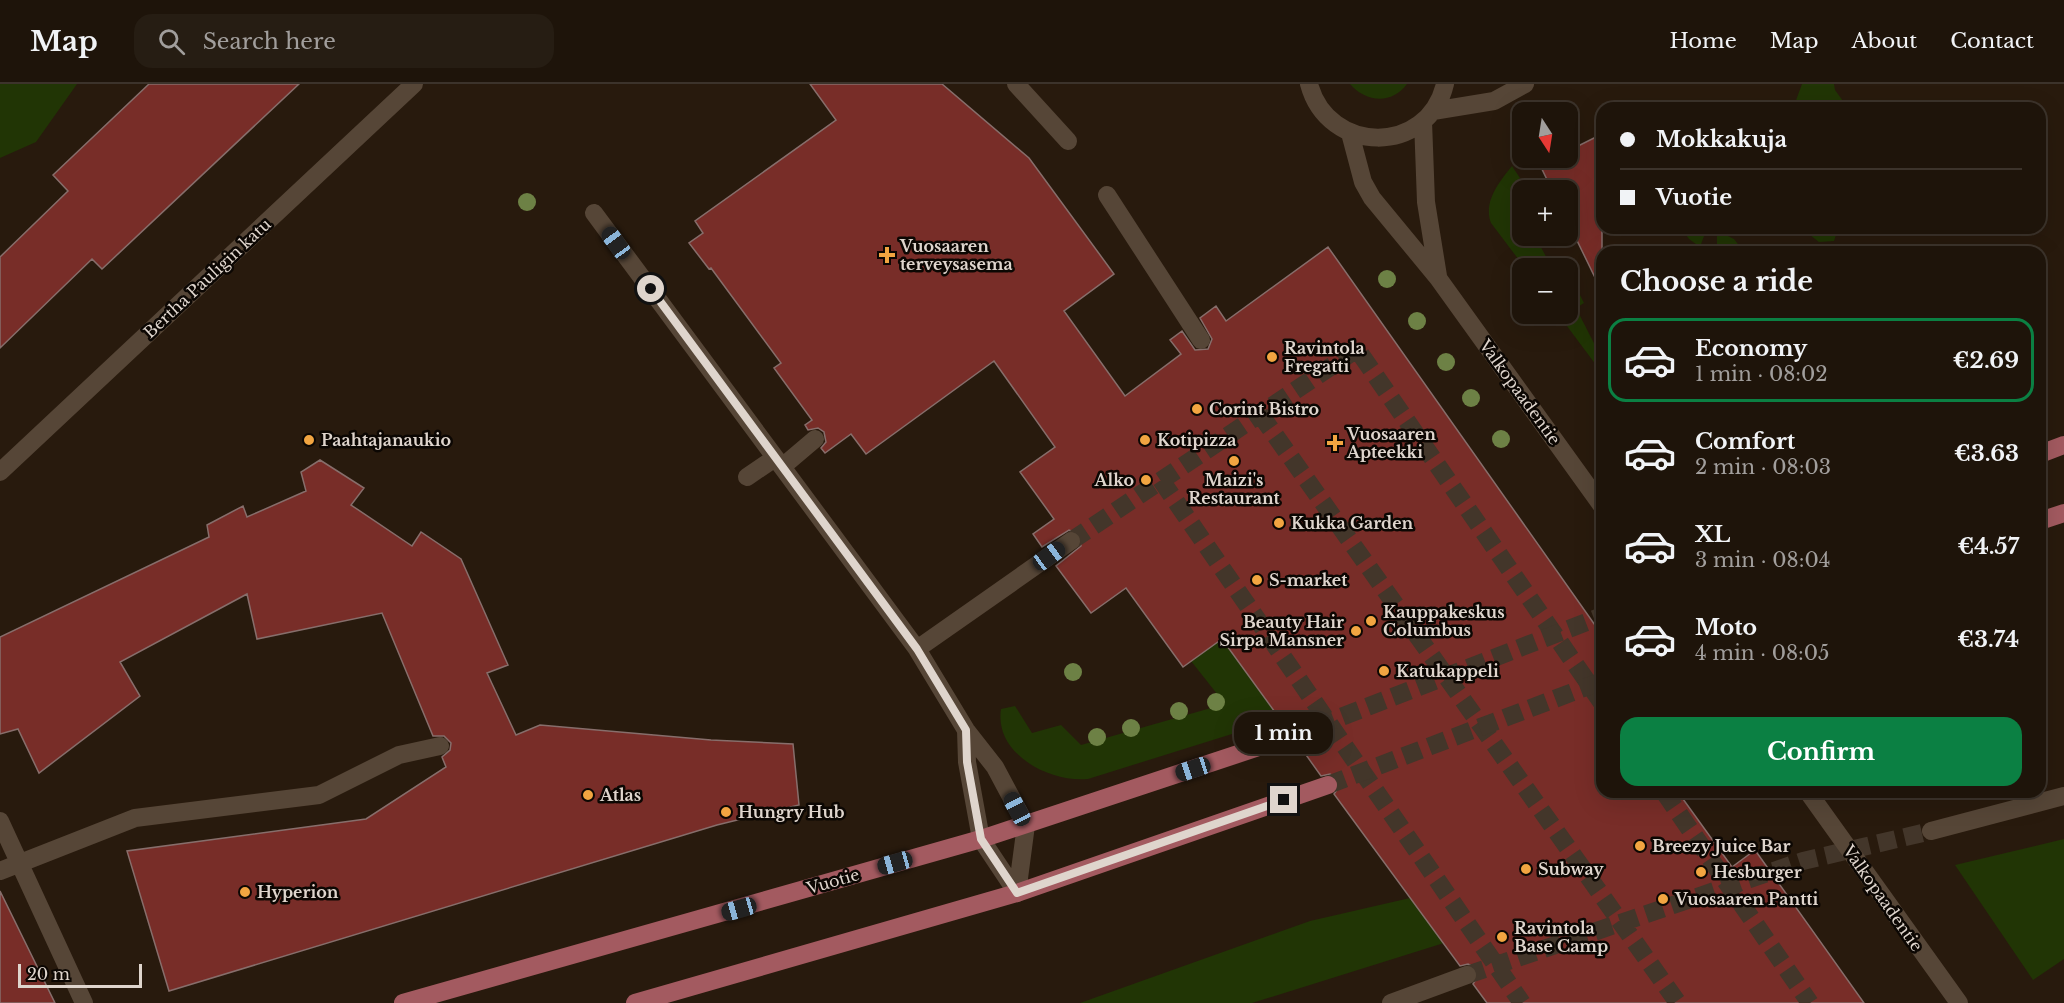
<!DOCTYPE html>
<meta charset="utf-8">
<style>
body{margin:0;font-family:"Libre Baskerville",serif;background:#261d13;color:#f1f3f6;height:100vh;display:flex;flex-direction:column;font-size:22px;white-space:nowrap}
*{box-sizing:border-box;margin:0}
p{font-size:20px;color:#a19e9c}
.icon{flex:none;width:33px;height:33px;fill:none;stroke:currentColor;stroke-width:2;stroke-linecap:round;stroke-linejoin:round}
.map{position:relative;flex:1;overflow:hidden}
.details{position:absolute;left:1596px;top:162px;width:450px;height:552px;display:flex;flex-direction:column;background:#1e140a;border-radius:18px;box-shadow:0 6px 24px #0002,0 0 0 2px #3c332b}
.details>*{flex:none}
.banner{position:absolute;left:1596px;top:18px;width:450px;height:132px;border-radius:18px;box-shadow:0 6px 24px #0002,0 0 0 2px #3c332b;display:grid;align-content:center;height:132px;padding:0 24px;background:#1e140a}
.needle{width:39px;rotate:168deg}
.fabs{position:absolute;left:1512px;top:18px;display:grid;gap:12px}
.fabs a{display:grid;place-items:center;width:66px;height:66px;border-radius:12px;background:#1e140a;box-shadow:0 6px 24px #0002,0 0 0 2px #3c332b;font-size:30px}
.scale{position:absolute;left:18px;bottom:15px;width:124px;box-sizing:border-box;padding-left:6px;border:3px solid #dfd5cd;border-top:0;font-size:16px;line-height:21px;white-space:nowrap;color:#dfd5cd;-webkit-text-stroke:4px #0c0703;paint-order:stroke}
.end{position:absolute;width:27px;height:27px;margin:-14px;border:8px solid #dfd5cd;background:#111;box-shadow:0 0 0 3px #111}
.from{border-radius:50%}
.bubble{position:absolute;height:42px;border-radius:18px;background:#1e140a;box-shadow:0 6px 24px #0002,0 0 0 2px #3c332b;font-size:20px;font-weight:700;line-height:42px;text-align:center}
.car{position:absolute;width:18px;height:36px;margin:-18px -9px;border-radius:8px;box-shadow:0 0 4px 2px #0007;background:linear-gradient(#222 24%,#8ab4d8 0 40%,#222 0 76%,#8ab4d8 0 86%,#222 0)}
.banner b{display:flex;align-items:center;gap:21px;height:57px;font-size:22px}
.banner b+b{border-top:2px solid #3c332b}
.banner i{width:15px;height:15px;background:#f1f3f6}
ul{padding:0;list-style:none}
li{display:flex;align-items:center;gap:18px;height:84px;margin:0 12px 9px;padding:0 12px;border:3px solid transparent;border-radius:18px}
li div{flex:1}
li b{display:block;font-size:22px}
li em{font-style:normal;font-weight:700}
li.current{border-color:#0b8043}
li>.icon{width:54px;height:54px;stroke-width:1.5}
h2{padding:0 24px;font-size:27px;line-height:72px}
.primary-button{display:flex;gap:12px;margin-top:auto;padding:12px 24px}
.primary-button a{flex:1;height:69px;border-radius:18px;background:#0b8043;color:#fff;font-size:24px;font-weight:700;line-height:69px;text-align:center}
header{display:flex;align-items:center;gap:36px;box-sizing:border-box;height:84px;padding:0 30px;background:#1e140a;border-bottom:2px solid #3c332b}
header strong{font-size:28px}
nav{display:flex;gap:33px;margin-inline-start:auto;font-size:21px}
.search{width:420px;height:54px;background:#261d13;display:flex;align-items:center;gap:15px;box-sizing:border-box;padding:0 21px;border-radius:18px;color:#a19e9c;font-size:22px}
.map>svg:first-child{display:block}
</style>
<header>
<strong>Map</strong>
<div class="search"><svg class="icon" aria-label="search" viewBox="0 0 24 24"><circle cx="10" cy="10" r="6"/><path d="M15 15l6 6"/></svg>Search here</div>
<nav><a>Home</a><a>Map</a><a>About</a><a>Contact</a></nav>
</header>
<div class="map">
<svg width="2064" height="919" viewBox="0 0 2064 919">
<rect width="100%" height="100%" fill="#281a0d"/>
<!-- green -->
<path fill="#213505" d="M0 0H77L36 58 0 74Z
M1350 0H1407C1392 21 1365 18 1350 0Z
M1802 0H1834L1835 6 1848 24H1802L1795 19Z
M1512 82 1520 94 1512 104 1522 126V152H1535L1550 180 1562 177 1566 184H1525L1491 139C1483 118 1499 98 1512 82Z
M1681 144H1707L1700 163 1689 155Z
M1801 144H1838V145L1834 157 1819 158Z
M1724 150 1734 155 1744 168H1717V152Z
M1578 207 1584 219 1576 224 1599 269 1602 268V284L1599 285 1558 230H1568V213Z
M1222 555 1280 635 1088 695C1050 699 994 670 1001 625L1015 622 1032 649 1061 641 1081 661 1225 620 1191 577Z
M2064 755V875L2033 896 1955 781Z
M1410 814 1444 859 1252 919H1080L1310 837Z"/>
<!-- building -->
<path fill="#782d28" stroke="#876e6b" stroke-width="1.5" d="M149 0H299L102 185 92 175 0 264V173L68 107 53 91Z
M810 0H942L1029 74 1114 190 1064 227 1125 312 1181 270 1170 256 1182 247 1195 266 1208 265 1212 255 1200 234 1216 222 1226 237 1328 163 1602 551V708H1678L1732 783 1755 766 1864 919H1487L1473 900 1478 892 1475 883 1468 880 1460 882 1334 710 1339 703 1336 693 1330 690 1321 692 1299 661 1303 654 1300 644 1294 641 1285 642 1222 555 1183 583 1126 504 1091 529 1056 482 1081 462 1080 450 1069 446 1042 463 1033 450 1054 435 1020 388 1055 363 994 277 866 370 851 350 825 369 821 364 826 358 824 348 818 344 808 346 805 341 812 336 774 284 781 279 711 184 709 185 689 159 703 149 695 137 836 36Z
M1602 50V208L1568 138V106H1552L1540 81 1554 74H1568V67Z
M320 376 364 404 351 421 412 462 421 448 461 475 508 581 487 589 516 651 540 641 711 656 793 660 799 721 717 741 169 907 127 767 366 735 446 683 442 673 450 666 451 659 444 652H433L382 529 257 555 247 510 120 578 140 612 39 689 18 645 0 650V553L209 453 207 441 243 422 247 433 306 407 301 388Z
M0 807 55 919H0Z"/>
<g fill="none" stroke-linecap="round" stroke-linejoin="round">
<!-- minor-tunnel -->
<path stroke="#43362a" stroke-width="18" stroke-dasharray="18 9" stroke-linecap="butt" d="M1260 330 1678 919
M1161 396 1522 919
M1071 457 1357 265 1602 619
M1664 708 1810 919
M1467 891 1803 777 1931 747"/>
<!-- major-tunnel -->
<path stroke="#43362a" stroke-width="18" stroke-dasharray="18 9" stroke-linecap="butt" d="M1292 652 1602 532
M1328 701 1602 597"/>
<!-- minor -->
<path stroke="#564637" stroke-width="18" d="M1016 0 1068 57
M1309 0C1328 71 1428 72 1445 0
M1433 27 1494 17 1525 0
M1423 37 1426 118 1438 192
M1350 49 1363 98 1372 114 1438 194 1602 422
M1107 111 1201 256
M594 129 917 565 966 646 995 683 1026 741 1017 809
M782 383 815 355
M0 388 414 0
M747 393 775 374
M917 565 1071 457
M966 646 967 678 981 755 1017 809
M1808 708 1959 919
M0 737 84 919
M1931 747 2064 712
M0 787 135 734 319 711 399 671 440 662
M1391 919 1467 891"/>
<!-- major -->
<path stroke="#a35a60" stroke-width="18" d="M2040 370 2064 361
M2040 437 2064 429
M403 919 981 755 1292 652
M635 919 1017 809 1328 701"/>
</g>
<!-- trees -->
<g fill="#6d8145">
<circle cx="527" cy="118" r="9"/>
<circle cx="1387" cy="195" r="9"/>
<circle cx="1417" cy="237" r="9"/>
<circle cx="1446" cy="278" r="9"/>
<circle cx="1471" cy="314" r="9"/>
<circle cx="1501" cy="355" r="9"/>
<circle cx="1073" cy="588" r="9"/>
<circle cx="1216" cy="618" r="9"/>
<circle cx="1179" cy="627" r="9"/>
<circle cx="1131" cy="644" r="9"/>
<circle cx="1097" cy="653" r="9"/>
</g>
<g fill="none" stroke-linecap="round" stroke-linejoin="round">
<!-- route -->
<path stroke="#dfd5cd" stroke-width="8" d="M651 205 917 565 966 646 967 678 981 755 1017 809 1284 716"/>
</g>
<!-- markers -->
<g fill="#f2a541" stroke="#0c0703" stroke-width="2">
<path d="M884 162h6v6h6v6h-6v6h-6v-6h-6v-6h6z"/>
<circle cx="1272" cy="273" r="6"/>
<circle cx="1197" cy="325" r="6"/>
<circle cx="309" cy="356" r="6"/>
<circle cx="1145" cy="356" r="6"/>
<path d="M1332 350h6v6h6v6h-6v6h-6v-6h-6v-6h6z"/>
<circle cx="1234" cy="377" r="6"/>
<circle cx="1146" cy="396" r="6"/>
<circle cx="1279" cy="439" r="6"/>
<circle cx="1257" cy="496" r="6"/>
<circle cx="1371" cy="537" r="6"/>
<circle cx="1356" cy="547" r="6"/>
<circle cx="1384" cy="587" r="6"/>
<circle cx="588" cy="711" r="6"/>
<circle cx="726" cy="728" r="6"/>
<circle cx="1640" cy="762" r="6"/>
<circle cx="1526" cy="785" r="6"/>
<circle cx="1701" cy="788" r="6"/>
<circle cx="245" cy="808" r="6"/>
<circle cx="1663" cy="815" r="6"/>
<circle cx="1502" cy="853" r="6"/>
</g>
<g text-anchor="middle" stroke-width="5" stroke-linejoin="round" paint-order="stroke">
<!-- poi labels -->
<g font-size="16" font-weight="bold" fill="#dfd5cd" stroke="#0c0703" text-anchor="start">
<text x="900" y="168">Vuosaaren<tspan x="900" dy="18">terveysasema</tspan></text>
<text x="1284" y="270">Ravintola<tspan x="1284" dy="18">Fregatti</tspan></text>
<text x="1209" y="331">Corint Bistro</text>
<text x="1347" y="356">Vuosaaren<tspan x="1347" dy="18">Apteekki</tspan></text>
<text x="321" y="362">Paahtajanaukio</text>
<text x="1157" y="362">Kotipizza</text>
<text x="1134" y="402" text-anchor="end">Alko</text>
<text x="1234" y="402" text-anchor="middle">Maizi's<tspan x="1234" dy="18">Restaurant</tspan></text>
<text x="1291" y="445">Kukka Garden</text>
<text x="1269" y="502">S-market</text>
<text x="1383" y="534">Kauppakeskus<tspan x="1383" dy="18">Columbus</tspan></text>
<text x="1344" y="544" text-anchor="end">Beauty Hair<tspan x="1344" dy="18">Sirpa Mansner</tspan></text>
<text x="1396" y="593">Katukappeli</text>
<text x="600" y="717">Atlas</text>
<text x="738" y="734">Hungry Hub</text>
<text x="1652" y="768">Breezy Juice Bar</text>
<text x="1538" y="791">Subway</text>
<text x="1713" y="794">Hesburger</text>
<text x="257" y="814">Hyperion</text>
<text x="1675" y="821">Vuosaaren Pantti</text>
<text x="1514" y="850">Ravintola<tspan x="1514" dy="18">Base Camp</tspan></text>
</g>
<!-- street labels -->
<g font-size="16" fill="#dfd5cd" stroke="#0c0703">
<text transform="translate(207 194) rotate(-43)" y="6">Bertha Pauligin katu</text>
<text transform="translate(1520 308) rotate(54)" y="6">Valkopaadentie</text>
<text transform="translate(833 797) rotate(-16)" y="6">Vuotie</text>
<text transform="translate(1883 814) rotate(55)" y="6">Valkopaadentie</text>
</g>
</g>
</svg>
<div class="fabs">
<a><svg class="needle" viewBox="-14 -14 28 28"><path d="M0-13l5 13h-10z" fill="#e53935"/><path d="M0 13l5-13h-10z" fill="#a19e9c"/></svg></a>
<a>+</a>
<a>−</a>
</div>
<div class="scale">20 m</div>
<i class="end from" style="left:651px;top:205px"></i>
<i class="end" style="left:1284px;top:716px"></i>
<div class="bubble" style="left:1234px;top:628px;width:99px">1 min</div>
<i class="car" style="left:616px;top:159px;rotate:324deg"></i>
<i class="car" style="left:1049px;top:472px;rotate:54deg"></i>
<i class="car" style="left:1193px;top:685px;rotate:252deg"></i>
<i class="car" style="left:1017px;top:725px;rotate:332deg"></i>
<i class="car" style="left:895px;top:779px;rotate:254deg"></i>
<i class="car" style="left:739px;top:825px;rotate:254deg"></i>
<div class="banner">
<b><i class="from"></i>Mokkakuja</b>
<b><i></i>Vuotie</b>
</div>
<section class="details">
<h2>Choose a ride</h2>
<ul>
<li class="current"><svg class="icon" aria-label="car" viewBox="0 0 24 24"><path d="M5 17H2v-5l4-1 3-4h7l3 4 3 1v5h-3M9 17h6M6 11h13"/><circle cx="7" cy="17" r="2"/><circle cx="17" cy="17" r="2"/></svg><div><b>Economy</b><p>1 min · 08:02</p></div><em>€2.69</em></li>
<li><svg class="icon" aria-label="car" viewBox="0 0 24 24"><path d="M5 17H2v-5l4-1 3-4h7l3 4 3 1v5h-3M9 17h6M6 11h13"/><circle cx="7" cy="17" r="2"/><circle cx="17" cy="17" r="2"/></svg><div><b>Comfort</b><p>2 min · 08:03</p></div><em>€3.63</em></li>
<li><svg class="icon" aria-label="car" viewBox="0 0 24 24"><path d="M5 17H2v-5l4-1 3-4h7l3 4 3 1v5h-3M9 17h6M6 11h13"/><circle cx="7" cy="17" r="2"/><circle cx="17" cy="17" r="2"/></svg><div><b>XL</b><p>3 min · 08:04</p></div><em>€4.57</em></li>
<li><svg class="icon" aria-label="car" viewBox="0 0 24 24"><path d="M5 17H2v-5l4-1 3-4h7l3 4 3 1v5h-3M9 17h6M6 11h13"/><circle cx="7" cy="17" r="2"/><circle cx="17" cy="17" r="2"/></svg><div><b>Moto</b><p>4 min · 08:05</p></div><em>€3.74</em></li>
</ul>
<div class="primary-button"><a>Confirm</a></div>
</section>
</div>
